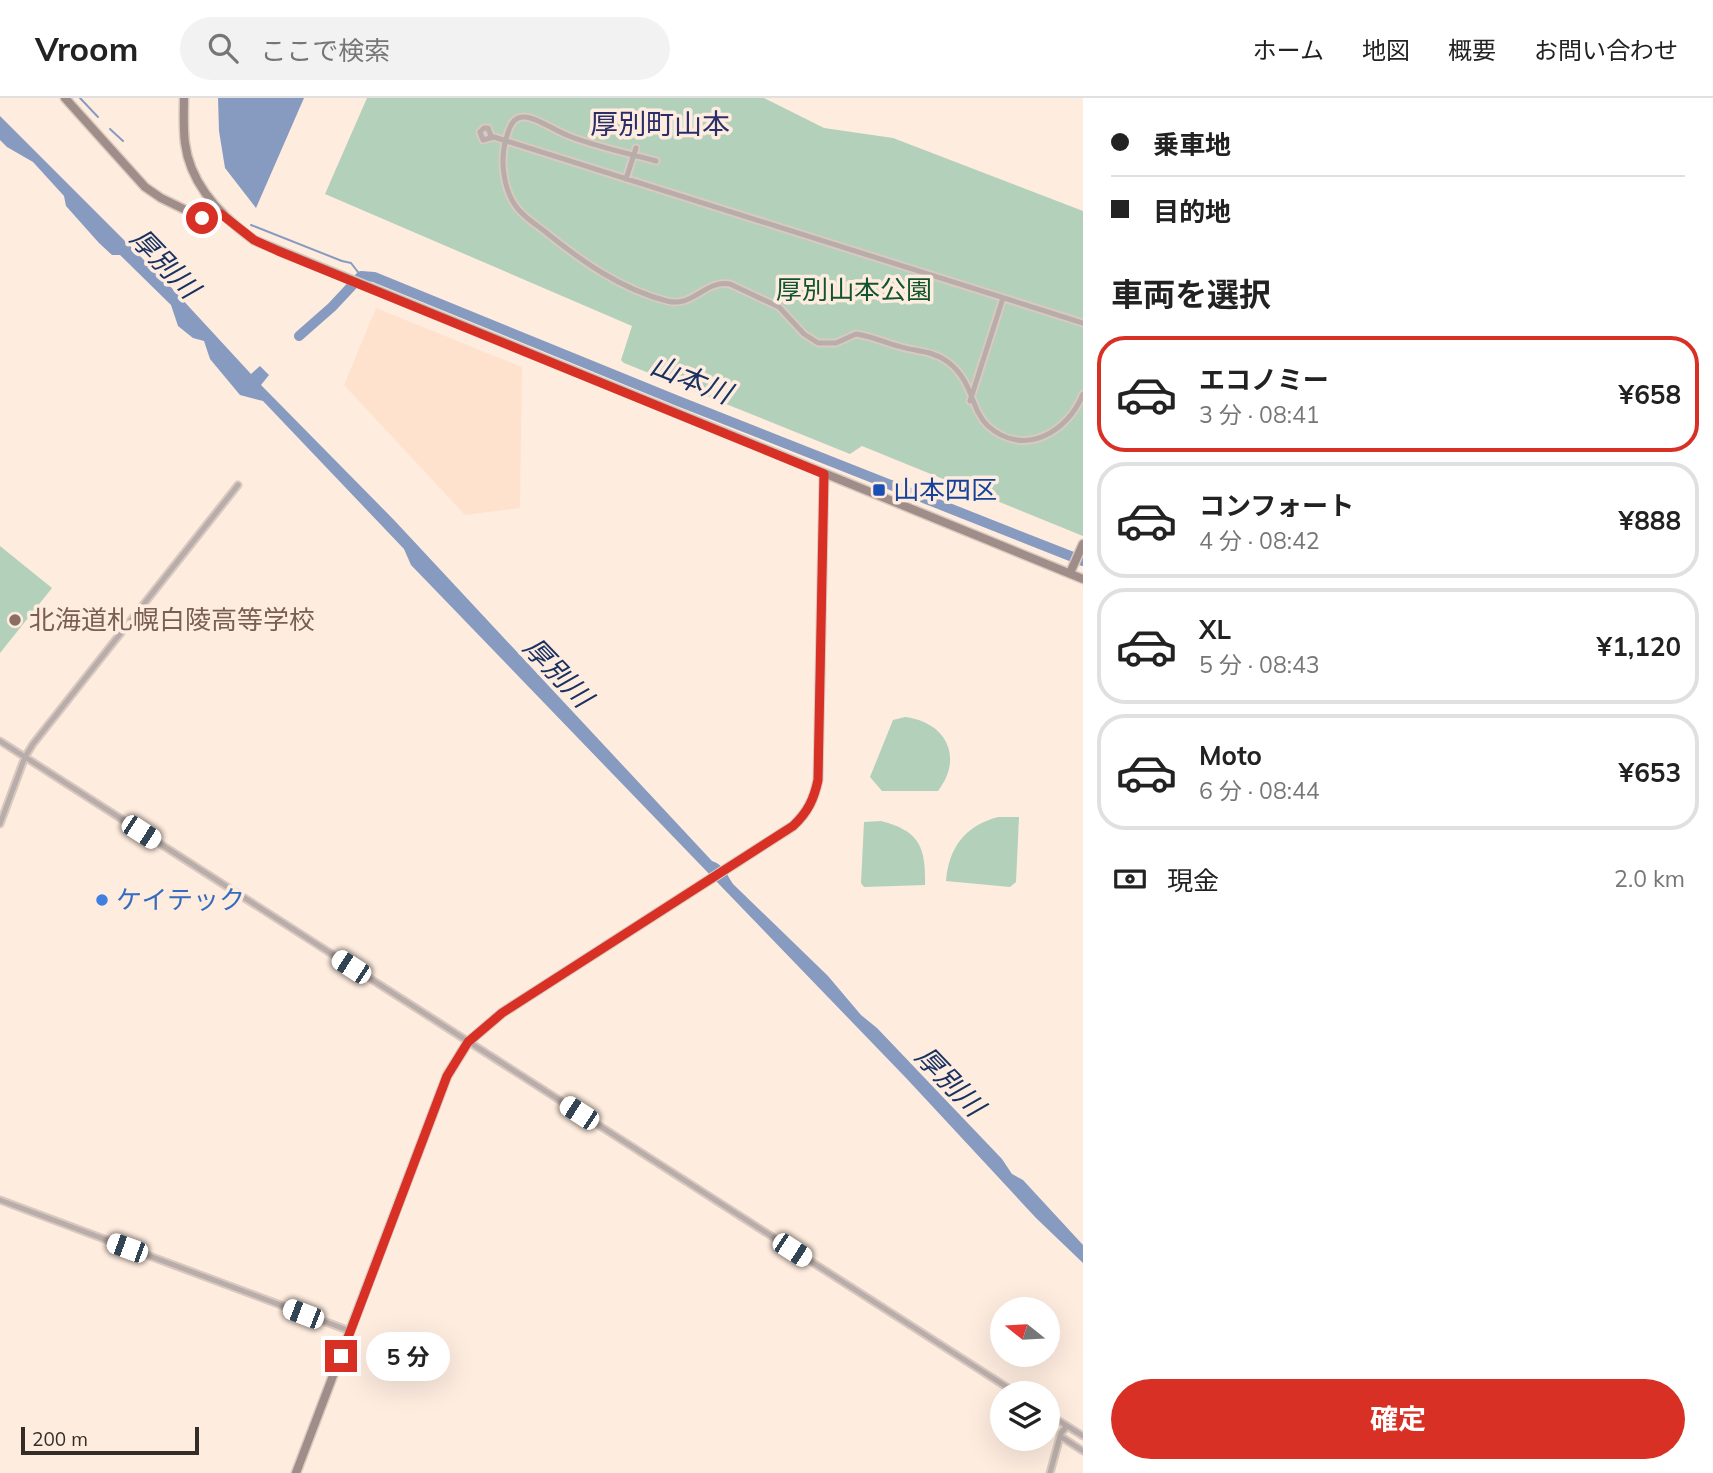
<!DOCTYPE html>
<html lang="ja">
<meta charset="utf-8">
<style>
body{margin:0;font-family:Mulish,"Noto Sans JP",sans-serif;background:#f2f2f2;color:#222;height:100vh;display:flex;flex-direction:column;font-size:26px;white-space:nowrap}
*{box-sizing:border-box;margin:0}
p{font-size:23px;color:#767676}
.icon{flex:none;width:38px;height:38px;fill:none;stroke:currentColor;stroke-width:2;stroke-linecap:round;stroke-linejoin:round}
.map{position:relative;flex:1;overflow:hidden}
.details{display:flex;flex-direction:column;background:#fff;width:630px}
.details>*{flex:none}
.hud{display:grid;align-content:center;height:154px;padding:0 28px;background:#fff}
.needle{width:46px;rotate:288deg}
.tools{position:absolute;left:990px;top:1199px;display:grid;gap:14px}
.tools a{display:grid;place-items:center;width:70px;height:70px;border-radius:50%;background:#fff;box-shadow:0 7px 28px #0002;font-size:35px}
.scale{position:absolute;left:21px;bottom:18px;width:178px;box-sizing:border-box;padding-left:7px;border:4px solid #342c26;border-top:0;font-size:19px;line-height:24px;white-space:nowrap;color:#342c26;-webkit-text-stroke:5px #feecdf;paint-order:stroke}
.end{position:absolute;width:32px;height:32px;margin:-16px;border:9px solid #d93025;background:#fff;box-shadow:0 0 0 4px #fff}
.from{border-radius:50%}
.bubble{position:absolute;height:49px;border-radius:24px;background:#fff;box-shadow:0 7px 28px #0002;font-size:23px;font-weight:700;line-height:49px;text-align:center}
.car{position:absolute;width:21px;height:42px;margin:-21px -10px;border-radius:9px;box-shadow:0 0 5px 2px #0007;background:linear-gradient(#fff 24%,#345 0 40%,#fff 0 76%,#345 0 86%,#fff 0)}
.hud b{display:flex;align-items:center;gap:24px;height:66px;font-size:26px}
.hud b+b{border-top:2px solid #e0e0e0}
.hud i{width:18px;height:18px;background:#222}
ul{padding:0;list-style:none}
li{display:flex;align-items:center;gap:21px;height:116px;margin:0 14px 10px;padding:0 14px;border:4px solid #e0e0e0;border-radius:28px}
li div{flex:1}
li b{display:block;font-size:26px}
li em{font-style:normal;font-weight:700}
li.active{border-color:#d93025}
li>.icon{width:63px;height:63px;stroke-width:1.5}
h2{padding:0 28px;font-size:32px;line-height:84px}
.pay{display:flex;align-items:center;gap:18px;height:77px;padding:0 28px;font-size:26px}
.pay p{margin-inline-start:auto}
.cta{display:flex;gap:14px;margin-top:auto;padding:14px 28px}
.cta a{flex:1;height:80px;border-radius:42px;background:#d93025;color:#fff;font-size:28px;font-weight:700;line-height:80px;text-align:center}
header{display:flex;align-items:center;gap:42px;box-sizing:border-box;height:98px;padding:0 35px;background:#fff;border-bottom:2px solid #e0e0e0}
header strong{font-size:33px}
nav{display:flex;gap:38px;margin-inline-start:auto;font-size:24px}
.search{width:490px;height:63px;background:#f2f2f2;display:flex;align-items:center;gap:18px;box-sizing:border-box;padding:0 24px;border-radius:38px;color:#767676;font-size:26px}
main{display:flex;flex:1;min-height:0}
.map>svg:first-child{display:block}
</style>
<header>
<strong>Vroom</strong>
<div class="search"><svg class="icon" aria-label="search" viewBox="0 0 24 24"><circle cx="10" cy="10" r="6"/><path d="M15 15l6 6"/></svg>ここで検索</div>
<nav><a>ホーム</a><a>地図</a><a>概要</a><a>お問い合わせ</a></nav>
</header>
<main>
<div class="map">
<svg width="1083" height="1375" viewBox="0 0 1083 1375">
<rect width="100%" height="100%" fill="#feecdf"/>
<!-- built -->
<path fill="#ffe2cd" d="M376 210 522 269 520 410 465 417 344 287Z"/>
<!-- green -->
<path fill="#b2d0ba" d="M367 0H764L824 30 893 40 1083 113V438L862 348 850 356 624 265 621 262 632 228 325 96Z
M0 448 52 490 0 555Z
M905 619C946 624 964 659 938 693H882L870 679 893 622Z
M998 719H1019L1016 784 1010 789 946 783C949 749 965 728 998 719Z
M881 723C919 733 926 748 925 787L864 789 861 785 864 724Z"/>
<!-- water -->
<path fill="#879bc0" d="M218 0H304L256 110 225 70 219 33Z
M0 18 168 186 251 276 260 268 269 277 261 287 394 422 712 763C726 768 726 777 734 787L828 878 861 917 877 930 1002 1061 1012 1076 1023 1082 1083 1147V1165L1036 1120 907 981 411 467 404 451 263 303 240 297 210 261 204 243 193 240 178 228 171 207 120 157H112L99 145 66 108 64 98 33 64 7 49 0 42Z"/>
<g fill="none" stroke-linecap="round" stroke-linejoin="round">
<!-- stream -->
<path stroke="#879bc0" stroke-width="2" d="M80 0 98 19
M110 31 123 43
M251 127 342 163 351 165 361 178"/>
<!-- river -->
<path stroke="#879bc0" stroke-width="10" d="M299 238 332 209 361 178 374 179 678 303 1083 463"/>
<defs>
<path id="street" d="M491 38 488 30H484L480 34 483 42 494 39 1083 225
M656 63C627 55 597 49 569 38 557 34 536 19 525 19 512 18 509 31 506 41 500 61 503 89 515 107 522 118 534 125 543 132 580 162 620 191 667 203 693 210 704 182 730 186L779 209 804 236 818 245H836L856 236C870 238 884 244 898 248 916 254 932 252 948 264 974 284 970 311 988 328 1024 360 1068 334 1083 296
M626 81 636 50
M970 303 1003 200
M0 643 1016 1295
M0 726 25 659 33 646 238 387
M0 1102 350 1233
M1048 1316 1083 1338
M1060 1338 1083 1353
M1050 1375 1061 1335 1067 1328"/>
<path id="secondary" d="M65 0 145 89 161 100 202 120 221 116
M184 0C184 15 183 30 185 45 190 86 222 119 254 142L1083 481
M1070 475 1083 446
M296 1375 447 978 468 944 502 915 793 728C808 714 814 701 818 682L824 376"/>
</defs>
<!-- street casing -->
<use href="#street" stroke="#dac9be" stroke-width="9"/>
<!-- secondary casing -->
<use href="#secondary" stroke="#dac9be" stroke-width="11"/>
<!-- street -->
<use href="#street" stroke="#b9adab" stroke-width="5"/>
<!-- secondary -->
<use href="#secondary" stroke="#9f8d89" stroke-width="8"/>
</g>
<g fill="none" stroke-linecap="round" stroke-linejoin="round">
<!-- route -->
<path stroke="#d93025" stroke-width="9" d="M202 120 221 116 254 142 278 153 824 376 818 682C814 701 808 714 793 728L502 915 468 944 447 978 341 1258"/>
</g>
<!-- markers -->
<rect fill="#1a4fb4" stroke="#feecdf" stroke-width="2.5" x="872" y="385" width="14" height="14" rx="3.5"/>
<circle fill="#8d6e63" stroke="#feecdf" stroke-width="2.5" cx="15" cy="522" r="7"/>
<circle fill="#3f7fe0" stroke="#feecdf" stroke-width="2.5" cx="102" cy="802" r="7"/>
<g text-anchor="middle" stroke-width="7" stroke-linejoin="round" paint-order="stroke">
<!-- park labels -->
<g font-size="26" fill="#115430" stroke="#feecdf">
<text x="854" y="201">厚別山本公園</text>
</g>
<!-- transit labels -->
<g font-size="26" fill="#164399" stroke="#feecdf" text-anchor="start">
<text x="893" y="401">山本四区</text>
</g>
<!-- education labels -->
<g font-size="26" fill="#785e54" stroke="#feecdf" text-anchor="start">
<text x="29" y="531">北海道札幌白陵高等学校</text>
</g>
<!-- shop labels -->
<g font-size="26" fill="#366cbe" stroke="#feecdf" text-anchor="start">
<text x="116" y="811">ケイテック</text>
</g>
<!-- neighbourhood labels -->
<g font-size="28" fill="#2b2e68" stroke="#feecdf">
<text x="660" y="36">厚別町山本</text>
</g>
<!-- water labels -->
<g font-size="28" font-style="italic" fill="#1a3262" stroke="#feecdf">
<text transform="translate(165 165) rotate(46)" y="10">厚別川</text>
<text transform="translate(691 281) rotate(22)" y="10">山本川</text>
<text transform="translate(558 574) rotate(46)" y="10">厚別川</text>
<text transform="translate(950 983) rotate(46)" y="10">厚別川</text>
</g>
</g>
</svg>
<div class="tools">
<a><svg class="needle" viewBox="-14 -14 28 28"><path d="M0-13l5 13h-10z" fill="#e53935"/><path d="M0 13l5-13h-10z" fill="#767676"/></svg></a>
<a><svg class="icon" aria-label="layers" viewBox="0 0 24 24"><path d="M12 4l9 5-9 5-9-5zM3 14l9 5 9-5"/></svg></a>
</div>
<div class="scale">200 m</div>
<i class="end from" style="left:202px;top:120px"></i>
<i class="end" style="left:341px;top:1258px"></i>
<div class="bubble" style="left:366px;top:1234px;width:84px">5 分</div>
<i class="car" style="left:141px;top:734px;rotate:123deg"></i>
<i class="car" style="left:351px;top:869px;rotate:303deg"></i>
<i class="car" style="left:579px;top:1015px;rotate:303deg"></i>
<i class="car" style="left:127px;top:1150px;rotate:290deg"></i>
<i class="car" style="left:792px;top:1152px;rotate:123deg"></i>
<i class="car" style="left:303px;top:1216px;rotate:291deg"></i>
</div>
<section class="details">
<div class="hud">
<b><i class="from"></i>乗車地</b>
<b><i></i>目的地</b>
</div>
<h2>車両を選択</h2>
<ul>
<li class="active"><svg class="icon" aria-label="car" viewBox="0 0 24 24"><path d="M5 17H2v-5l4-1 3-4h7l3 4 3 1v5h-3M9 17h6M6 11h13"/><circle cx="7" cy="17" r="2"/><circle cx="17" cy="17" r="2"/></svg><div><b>エコノミー</b><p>3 分 · 08:41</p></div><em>¥658</em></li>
<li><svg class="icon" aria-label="car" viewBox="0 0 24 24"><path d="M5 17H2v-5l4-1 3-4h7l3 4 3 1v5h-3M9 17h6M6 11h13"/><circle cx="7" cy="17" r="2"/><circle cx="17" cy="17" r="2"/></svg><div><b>コンフォート</b><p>4 分 · 08:42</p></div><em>¥888</em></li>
<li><svg class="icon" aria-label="car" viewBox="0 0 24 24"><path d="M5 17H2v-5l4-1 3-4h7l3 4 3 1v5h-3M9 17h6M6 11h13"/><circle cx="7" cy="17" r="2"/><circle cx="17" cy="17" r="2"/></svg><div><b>XL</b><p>5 分 · 08:43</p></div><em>¥1,120</em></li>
<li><svg class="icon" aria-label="car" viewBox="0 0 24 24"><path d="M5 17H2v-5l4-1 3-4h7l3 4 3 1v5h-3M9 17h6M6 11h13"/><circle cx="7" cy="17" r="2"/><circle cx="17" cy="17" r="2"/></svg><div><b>Moto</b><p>6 分 · 08:44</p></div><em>¥653</em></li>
</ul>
<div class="pay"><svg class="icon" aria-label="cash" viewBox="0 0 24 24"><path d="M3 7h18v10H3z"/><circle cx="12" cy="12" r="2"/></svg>現金<p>2.0 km</p></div>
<div class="cta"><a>確定</a></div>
</section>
</main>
